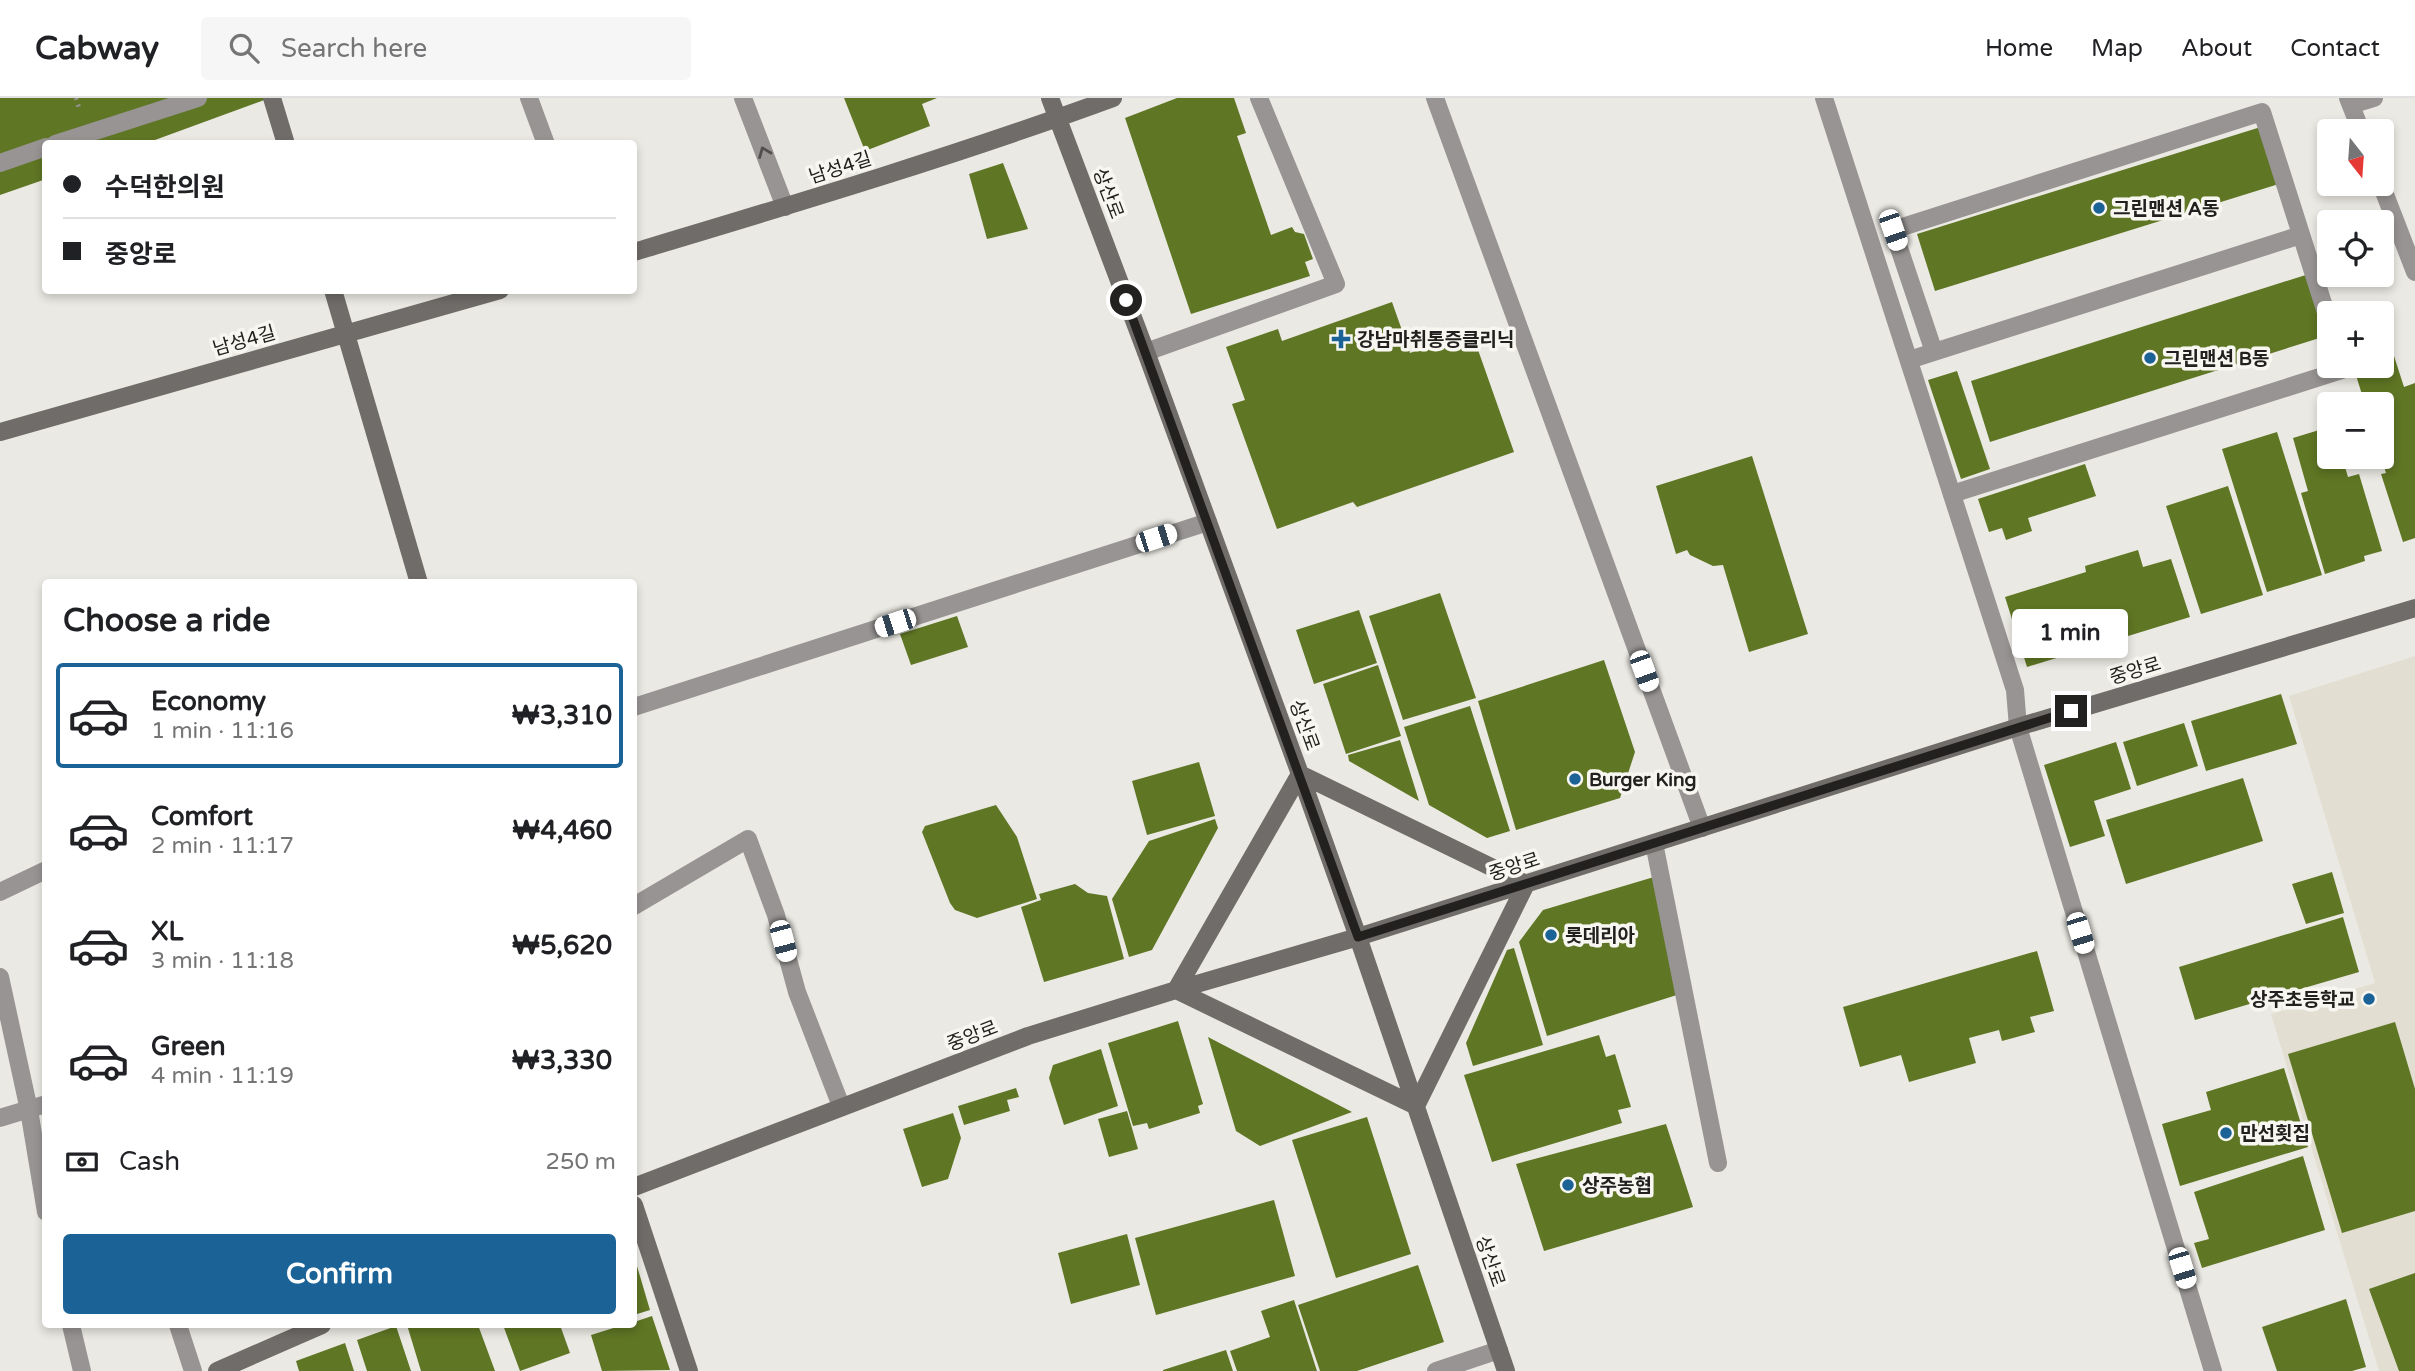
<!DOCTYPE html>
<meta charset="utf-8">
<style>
body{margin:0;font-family:"Varela Round","Noto Sans KR",sans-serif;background:#f6f6f6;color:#202124;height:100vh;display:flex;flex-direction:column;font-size:26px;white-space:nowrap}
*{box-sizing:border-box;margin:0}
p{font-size:23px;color:#757577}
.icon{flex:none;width:38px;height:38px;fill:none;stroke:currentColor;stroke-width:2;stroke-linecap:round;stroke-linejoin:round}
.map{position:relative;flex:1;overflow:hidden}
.drawer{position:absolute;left:42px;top:481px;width:595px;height:749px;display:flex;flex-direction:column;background:#fff;border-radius:7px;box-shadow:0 4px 10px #0003}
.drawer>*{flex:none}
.hud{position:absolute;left:42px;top:42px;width:595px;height:154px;border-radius:7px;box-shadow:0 4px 10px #0003;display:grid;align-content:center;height:154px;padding:0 21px;background:#fff}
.needle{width:46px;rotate:163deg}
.fabs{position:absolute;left:2317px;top:21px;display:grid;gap:14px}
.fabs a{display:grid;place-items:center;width:77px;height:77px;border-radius:7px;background:#fff;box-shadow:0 4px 10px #0003;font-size:35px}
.end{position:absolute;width:32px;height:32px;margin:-16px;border:9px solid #22211f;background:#fff;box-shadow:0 0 0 4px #fff}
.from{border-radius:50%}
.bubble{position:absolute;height:49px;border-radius:7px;background:#fff;box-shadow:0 4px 10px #0003;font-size:23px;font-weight:800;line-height:49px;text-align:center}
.car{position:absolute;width:21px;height:42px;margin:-21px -10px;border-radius:9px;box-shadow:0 0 5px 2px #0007;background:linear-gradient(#fff 24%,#345 0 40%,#fff 0 76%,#345 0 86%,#fff 0)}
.hud b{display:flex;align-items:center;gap:24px;height:66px;font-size:26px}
.hud b+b{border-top:2px solid #e0e0e0}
.hud i{width:18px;height:18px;background:#202124}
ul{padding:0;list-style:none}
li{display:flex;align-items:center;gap:21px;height:105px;margin:0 14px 10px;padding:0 7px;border:4px solid transparent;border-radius:7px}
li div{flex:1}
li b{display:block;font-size:26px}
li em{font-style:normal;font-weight:800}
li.active{border-color:#1b6397}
li>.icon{width:63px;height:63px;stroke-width:1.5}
h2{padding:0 21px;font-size:32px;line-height:84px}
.pay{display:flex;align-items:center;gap:18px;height:77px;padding:0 21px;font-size:26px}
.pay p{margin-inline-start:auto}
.action{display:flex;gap:14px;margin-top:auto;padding:14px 21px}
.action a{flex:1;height:80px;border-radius:7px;background:#1b6397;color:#fff;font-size:28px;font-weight:800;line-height:80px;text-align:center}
header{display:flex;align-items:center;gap:42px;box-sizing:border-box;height:98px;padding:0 35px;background:#fff;border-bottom:2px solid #e0e0e0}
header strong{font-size:33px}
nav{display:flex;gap:38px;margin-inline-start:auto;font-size:24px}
.search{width:490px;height:63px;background:#f6f6f6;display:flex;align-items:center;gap:18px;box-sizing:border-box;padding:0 24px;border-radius:7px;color:#757577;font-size:26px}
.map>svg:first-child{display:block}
</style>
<header>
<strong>Cabway</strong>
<div class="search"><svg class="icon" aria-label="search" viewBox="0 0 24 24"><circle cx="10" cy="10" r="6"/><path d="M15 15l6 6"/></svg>Search here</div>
<nav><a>Home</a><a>Map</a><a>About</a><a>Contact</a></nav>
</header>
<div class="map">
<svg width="2415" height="1273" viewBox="0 0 2415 1273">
<rect width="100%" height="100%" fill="#ebe9e3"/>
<!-- built -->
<path fill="#e2ded1" d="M2415 558V1273H2379L2271 916 2375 885 2289 598Z"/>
<!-- building -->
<path fill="#5f7624" d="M0 0H270L144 46H46V81L0 97Z
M844 0H937L922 6 930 28 865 53Z
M1177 0H1234L1246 35 1237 38 1271 137 1292 129 1295 134 1304 136 1313 161 1305 164 1310 178 1191 216 1125 20Z
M2264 28 2282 85 1935 193 1917 136Z
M1003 65 1028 131 987 141 969 76Z
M2312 175 2329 230V237L1990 344 1971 283Z
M1392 204 1410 255 1471 232 1514 354 1357 409 1353 404 1277 431 1232 306 1245 302 1226 249 1278 231 1282 243Z
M2394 258 2404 289 2415 285V440L2403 444 2381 376 2386 375 2381 359 2382 306H2365L2354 271 2364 268H2382V262Z
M1957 273 1990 371 1961 381 1928 282Z
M2329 329V359H2342L2348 379 2359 376 2382 453 2364 458 2365 463 2325 476 2301 395 2308 393 2293 340Z
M2277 334 2322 477 2267 494 2222 351Z
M1752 358 1808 536 1749 554 1723 467 1713 468 1690 457 1687 452 1676 456 1656 388Z
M2085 366 2096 398 2028 420 2032 433 2006 442 2002 430 1989 434 1978 401Z
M2228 388 2263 497 2201 516 2166 408Z
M2138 452 2143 469 2171 461 2190 519 2027 569 2005 499 2086 474 2085 468Z
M1440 495 1476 600 1403 622 1369 518Z
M1359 512 1377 565 1314 586 1296 532Z
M957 518 968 549 911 567 900 536Z
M1604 562 1635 654 1620 700 1516 732 1478 603Z
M1378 567 1401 638 1346 656 1323 586Z
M2281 596 2297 646 2206 673 2191 623Z
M1470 608 1510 733 1487 740 1429 707 1404 629Z
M2184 625 2198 668 2137 688 2123 644Z
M1400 642 1419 703 1349 663 1348 657Z
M2116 644 2131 691 2094 703 2105 738 2070 749 2044 667Z
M1199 664 1215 718 1147 737 1132 683Z
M2243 680 2263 743 2126 786 2106 722Z
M996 707 1017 739 1037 801 977 820 955 812 950 805 922 734 925 728Z
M1215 721 1218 730 1152 852 1129 859 1112 801 1149 743Z
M2332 774 2344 815 2306 826 2292 786Z
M1654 779 1680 896 1547 938 1519 844 1543 812Z
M1075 786 1088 795 1107 798 1124 861 1044 884 1021 809 1041 802 1039 796Z
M2343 819 2359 874 2195 922 2179 869Z
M1514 850 1543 947 1473 968 1466 945 1507 852Z
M2037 853 2054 913 2030 919 2035 934 2002 943 1999 932 1969 940 1976 965 1909 984 1901 957 1860 969 1843 909Z
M1178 923 1203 1006 1198 1008 1200 1015 1149 1031 1147 1025 1133 1028 1108 945Z
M2395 924 2415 991V1113L2342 1135 2288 956Z
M1599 937 1606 959 1615 956 1631 1009 1618 1012 1622 1025 1492 1064 1464 977Z
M1208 939 1352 1014 1260 1048 1236 1033Z
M1101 951 1118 1008 1064 1027 1049 980 1053 967Z
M2284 970 2308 1049 2180 1088 2162 1026 2211 1012 2206 994Z
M1016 990 1019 999 1007 1002 1010 1013 964 1027 958 1008Z
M1127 1013 1138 1051 1109 1059 1098 1021Z
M953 1015 961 1040 948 1081 922 1089 903 1031Z
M1367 1019 1411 1156 1336 1180 1292 1042Z
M1666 1026 1693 1109 1544 1153 1516 1066Z
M2303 1058 2325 1132 2202 1170 2194 1145 2209 1141 2194 1094Z
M1274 1102 1295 1178 1156 1217 1135 1140Z
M1127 1136 1140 1187 1071 1206 1058 1155Z
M634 1158 650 1212 634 1217Z
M1418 1167 1444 1244 1357 1273H1320L1298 1207Z
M2415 1175V1273H2399L2369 1191Z
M2346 1201 2366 1269 2352 1273H2277L2262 1229Z
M1294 1202 1317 1273H1237L1230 1253 1270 1239 1261 1213Z
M652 1218 670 1272 602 1273 591 1237 623 1227H634V1224Z
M407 1227H478L495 1273H421Z
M503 1227H560L570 1255 520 1273Z
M396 1228 411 1273H367L357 1242Z
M345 1245 354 1273H299L296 1263Z
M1226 1252 1233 1273H1163V1272Z"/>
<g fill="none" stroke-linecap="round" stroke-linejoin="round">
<!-- path -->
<path stroke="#95938f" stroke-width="4.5" stroke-dasharray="2 5" stroke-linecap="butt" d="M76 0 79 10"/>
<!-- lane -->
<path stroke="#979493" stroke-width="18" d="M529 0 546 46
M743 0 785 109
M2351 7 2374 0
M55 46 198 0
M0 65 46 49
M1146 254 1336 186 1259 0
M1934 254 2301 137
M1909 262 1934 254 1893 132 2262 14 2329 224
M1952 396 2345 271 2344 268
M0 794 46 772
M0 879 29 1012"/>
<!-- street -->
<path stroke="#979493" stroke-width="18" d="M1435 0 1702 730
M1824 0 2015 592 2018 629 2213 1273
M2348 0 2361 33
M2381 86 2415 174
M634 609 1208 424
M1654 745 1718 1065
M634 808 748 741 776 817 797 894 841 1008
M29 1012 46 1114
M0 1020 46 1006
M71 1227 82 1273
M178 1227 193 1273
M1436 1273 1499 1252"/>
<!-- secondary -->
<path stroke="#6f6c69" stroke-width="18" d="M272 0 286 46
M1050 0 1146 254 1300 676 1358 839 1506 1273
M634 154C794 106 955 58 1113 0
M333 192 419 485
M0 334 500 192
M1300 676 1526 786 1416 1008 1176 892Z
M634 1089 1028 938 1176 892 1358 839 2018 629 2415 510
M634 1107 689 1273
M217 1273 322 1227"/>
</g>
<!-- one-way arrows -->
<defs><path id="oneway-chevron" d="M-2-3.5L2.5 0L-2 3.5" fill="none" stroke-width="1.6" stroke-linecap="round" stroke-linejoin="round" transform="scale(1.75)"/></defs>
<use stroke="#514f4d" href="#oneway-chevron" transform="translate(764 54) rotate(-112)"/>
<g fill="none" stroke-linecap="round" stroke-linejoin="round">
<!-- route -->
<path stroke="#22211f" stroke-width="9" d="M1126 202 1358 839 2071 613"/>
</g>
<!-- markers -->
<g fill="#1b6397" stroke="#f8f6f0" stroke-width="2.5">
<circle cx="2099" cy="110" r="7"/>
<path d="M1337.5 230.5h7v7h7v7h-7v7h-7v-7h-7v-7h7z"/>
<circle cx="2150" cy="260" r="7"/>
<circle cx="1575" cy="681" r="7"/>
<circle cx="1551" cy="837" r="7"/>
<circle cx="2369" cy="901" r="7"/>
<circle cx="2226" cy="1035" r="7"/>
<circle cx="1568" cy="1087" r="7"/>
</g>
<g text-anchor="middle" stroke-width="7" stroke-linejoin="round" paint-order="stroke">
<!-- street labels -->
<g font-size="19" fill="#22211f" stroke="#f8f6f0">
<text transform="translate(840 69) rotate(-18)" y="7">남성4길</text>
<text transform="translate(1109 95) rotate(69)" y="7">상산로</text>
<text transform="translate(244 242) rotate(-16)" y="7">남성4길</text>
<text transform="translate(2135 572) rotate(-17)" y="7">중앙로</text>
<text transform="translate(1305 627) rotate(70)" y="7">상산로</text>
<text transform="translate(1514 768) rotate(-18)" y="7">중앙로</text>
<text transform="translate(972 937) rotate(-21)" y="7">중앙로</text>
<text transform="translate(1491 1163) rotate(71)" y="7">상산로</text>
</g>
<!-- poi labels -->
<g font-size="19" font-weight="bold" fill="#22211f" stroke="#f8f6f0" text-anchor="start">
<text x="2113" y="117">그린맨션 A동</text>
<text x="1357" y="248">강남마취통증클리닉</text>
<text x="2164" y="267">그린맨션 B동</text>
<text x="1589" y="688">Burger King</text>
<text x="1565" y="844">롯데리아</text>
<text x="2355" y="908" text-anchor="end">상주초등학교</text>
<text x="2240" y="1042">만선횟집</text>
<text x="1582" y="1094">상주농협</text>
</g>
</g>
</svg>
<div class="fabs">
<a><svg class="needle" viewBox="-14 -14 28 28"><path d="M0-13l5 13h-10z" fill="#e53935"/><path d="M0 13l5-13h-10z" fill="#757577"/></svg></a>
<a><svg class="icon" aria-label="locate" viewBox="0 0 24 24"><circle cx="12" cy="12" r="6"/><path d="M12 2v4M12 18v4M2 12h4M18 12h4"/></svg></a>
<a>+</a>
<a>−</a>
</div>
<i class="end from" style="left:1126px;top:202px"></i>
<i class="end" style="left:2071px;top:613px"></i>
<div class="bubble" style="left:2012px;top:511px;width:116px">1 min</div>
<i class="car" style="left:1893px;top:132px;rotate:161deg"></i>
<i class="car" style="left:1156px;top:440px;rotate:72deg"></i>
<i class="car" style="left:895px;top:525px;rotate:252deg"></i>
<i class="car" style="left:1644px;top:573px;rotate:160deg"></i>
<i class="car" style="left:2080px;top:835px;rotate:163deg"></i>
<i class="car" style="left:783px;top:843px;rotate:165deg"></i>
<i class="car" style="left:2182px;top:1170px;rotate:163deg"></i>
<div class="hud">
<b><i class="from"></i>수덕한의원</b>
<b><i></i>중앙로</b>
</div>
<section class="drawer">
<h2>Choose a ride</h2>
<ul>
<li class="active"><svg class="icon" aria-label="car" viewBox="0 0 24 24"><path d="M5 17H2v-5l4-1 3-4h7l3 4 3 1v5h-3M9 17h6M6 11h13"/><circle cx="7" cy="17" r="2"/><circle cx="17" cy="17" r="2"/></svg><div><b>Economy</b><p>1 min · 11:16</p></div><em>₩3,310</em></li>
<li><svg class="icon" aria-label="car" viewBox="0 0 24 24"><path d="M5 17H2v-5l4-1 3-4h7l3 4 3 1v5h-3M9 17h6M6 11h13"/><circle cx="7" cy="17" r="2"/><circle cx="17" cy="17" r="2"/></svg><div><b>Comfort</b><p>2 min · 11:17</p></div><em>₩4,460</em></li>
<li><svg class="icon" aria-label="car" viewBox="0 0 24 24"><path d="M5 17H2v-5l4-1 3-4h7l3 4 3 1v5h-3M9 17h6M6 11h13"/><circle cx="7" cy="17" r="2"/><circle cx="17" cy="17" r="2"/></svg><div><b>XL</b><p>3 min · 11:18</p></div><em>₩5,620</em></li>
<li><svg class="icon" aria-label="car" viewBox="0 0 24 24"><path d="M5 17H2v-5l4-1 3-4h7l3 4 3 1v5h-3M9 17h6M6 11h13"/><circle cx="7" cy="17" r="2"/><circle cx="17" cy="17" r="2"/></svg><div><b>Green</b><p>4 min · 11:19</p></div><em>₩3,330</em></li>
</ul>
<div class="pay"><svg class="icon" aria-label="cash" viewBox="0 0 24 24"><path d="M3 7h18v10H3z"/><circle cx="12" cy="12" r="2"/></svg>Cash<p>250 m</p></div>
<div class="action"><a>Confirm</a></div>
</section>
</div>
